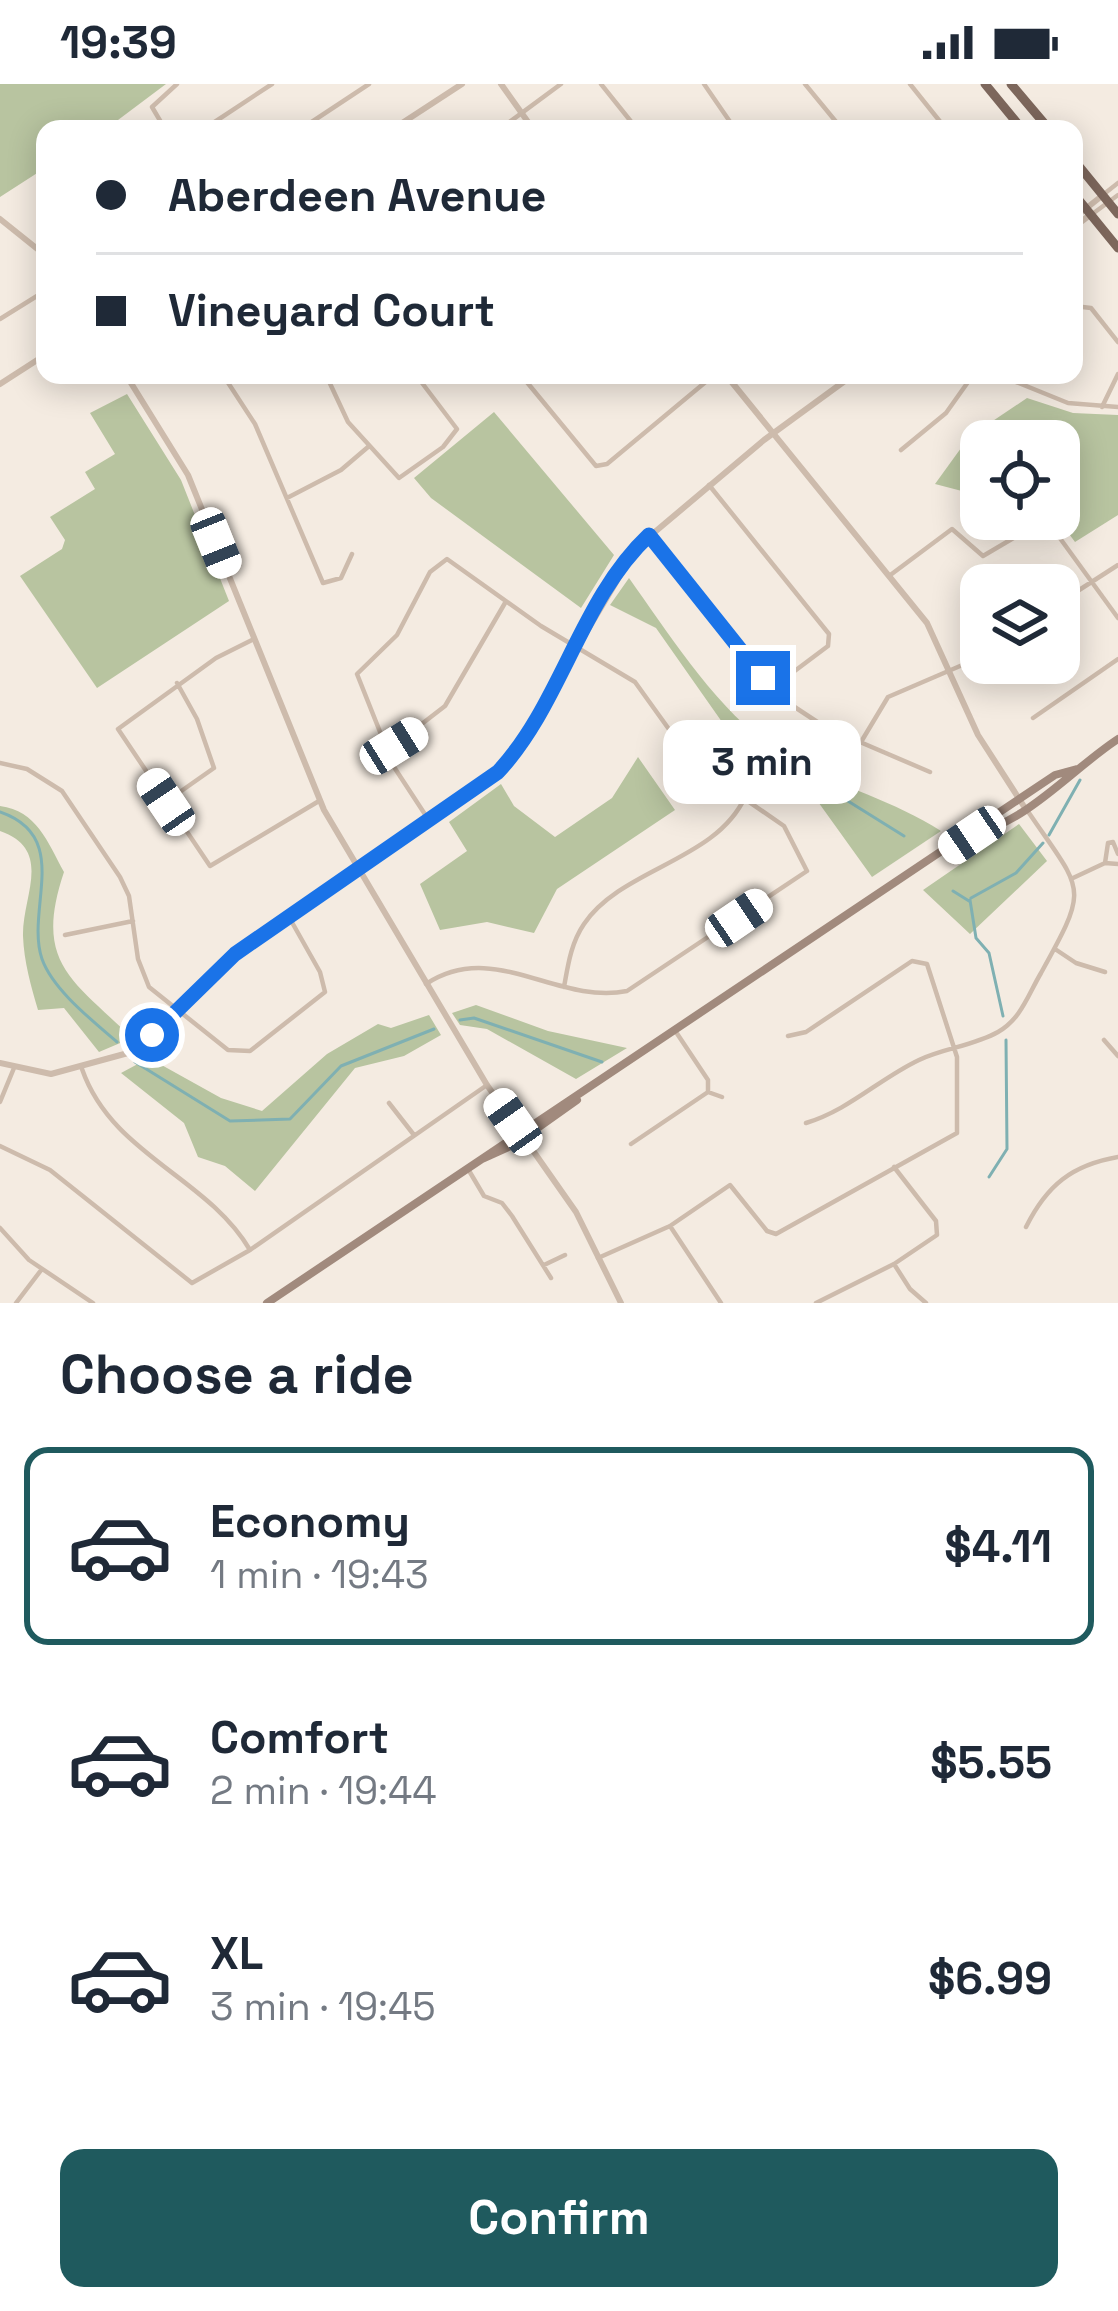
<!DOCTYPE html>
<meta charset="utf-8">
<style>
body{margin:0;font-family:"Space Grotesk",sans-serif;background:#f2f2f3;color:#1f2937;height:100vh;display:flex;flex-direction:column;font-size:45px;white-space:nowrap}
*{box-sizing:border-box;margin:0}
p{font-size:39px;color:#747a83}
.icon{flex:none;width:66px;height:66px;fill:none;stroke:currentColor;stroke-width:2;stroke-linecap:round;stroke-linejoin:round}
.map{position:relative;height:1219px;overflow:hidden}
.panel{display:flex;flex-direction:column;background:#fff;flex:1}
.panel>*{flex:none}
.hud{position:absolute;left:36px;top:36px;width:1047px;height:264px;border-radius:24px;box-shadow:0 6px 30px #0003;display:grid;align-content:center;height:264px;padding:0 60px;background:#fff}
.fabs{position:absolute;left:960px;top:336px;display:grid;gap:24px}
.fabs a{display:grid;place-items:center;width:120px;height:120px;border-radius:24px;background:#fff;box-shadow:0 6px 30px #0003;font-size:60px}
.end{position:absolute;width:54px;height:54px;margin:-27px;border:15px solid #1a73e8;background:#fff;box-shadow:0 0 0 6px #fff}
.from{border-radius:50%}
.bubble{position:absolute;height:84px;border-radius:24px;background:#fff;box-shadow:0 6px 30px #0003;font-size:39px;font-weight:800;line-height:84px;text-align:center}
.car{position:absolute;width:36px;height:72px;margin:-36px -18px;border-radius:15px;box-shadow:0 0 9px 3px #0007;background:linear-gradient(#fff 24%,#345 0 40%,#fff 0 76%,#345 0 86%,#fff 0)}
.hud b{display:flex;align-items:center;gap:42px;height:114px;font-size:45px}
.hud b+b{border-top:3px solid #e0e1e3}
.hud i{width:30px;height:30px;background:#1f2937}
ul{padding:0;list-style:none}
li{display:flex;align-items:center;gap:36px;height:198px;margin:0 24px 18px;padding:0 36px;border:6px solid transparent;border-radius:24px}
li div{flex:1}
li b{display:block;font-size:45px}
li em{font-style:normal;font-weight:800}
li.selected{border-color:#1f5a5e}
li>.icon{width:108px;height:108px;stroke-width:1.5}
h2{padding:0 60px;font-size:54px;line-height:144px}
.action{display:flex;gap:24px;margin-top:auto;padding:24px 60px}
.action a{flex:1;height:138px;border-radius:24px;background:#1f5a5e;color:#fff;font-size:48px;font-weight:800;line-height:138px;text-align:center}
.status{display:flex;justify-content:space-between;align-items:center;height:84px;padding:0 60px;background:#fff;direction:ltr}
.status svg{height:33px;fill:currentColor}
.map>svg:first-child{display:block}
</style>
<div class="status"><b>19:39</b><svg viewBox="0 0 49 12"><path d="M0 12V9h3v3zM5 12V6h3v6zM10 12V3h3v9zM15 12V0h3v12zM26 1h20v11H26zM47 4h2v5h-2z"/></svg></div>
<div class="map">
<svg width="1118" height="1219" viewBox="0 0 1118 1219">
<rect width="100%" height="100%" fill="#f4ebe1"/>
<!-- green -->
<path fill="#b8c4a0" d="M0 0H166L106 45H45V84L0 113Z
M127 310 181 396 229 517 97 604 20 492 62 465 65 456 50 433 95 405 85 388 115 370 90 329Z
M1027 314 1073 329 1118 331V431L1075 458 1058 435 1059 357H981V412L935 400 969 353Z
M494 328 614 471 581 524 431 414 414 394Z
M629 494C671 553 720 631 782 670 831 701 890 714 941 747L872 793 816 715 784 694 768 719 751 709 767 677 722 638 656 544 610 521Z
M638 673 675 726 557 805 534 849 487 838 440 846 420 800 467 767 449 738 501 700 514 722 555 753 612 714Z
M0 722C37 727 47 757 64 788 33 880 73 896 132 954L99 968 64 924 38 926C31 902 24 878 23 852 22 812 54 766 0 747Z
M1019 740 1047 777 970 850 923 806Z
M476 921 548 947 627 964 576 995 487 945 460 941 452 929Z
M429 931 441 951 404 972 355 984 255 1107 225 1082 198 1073 184 1039 121 989 149 974 221 1014 262 1027 327 970 378 940 391 944Z"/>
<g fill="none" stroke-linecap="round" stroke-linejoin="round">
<!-- stream -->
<path stroke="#7fb0b2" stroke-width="3" d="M775 678 795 684 904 752
M0 728C73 753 25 825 42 875 53 906 93 937 117 958
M1049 751 1080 696
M953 807 969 817
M971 814 1016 789 1043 759
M970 816 976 854 989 869 1003 932
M460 936 474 934 602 978
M135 978 230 1037 290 1035 341 982 434 945
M989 1093 1007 1065 1006 956"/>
<!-- minor -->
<path stroke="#cdbbac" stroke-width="4.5" d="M601 0 637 45
M704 0 735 45
M805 0 842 45
M910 0 946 45
M165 45 152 23 177 0
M204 45 272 0
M301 45 369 0
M500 45 561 0
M1104 110 1118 99
M1091 131 1118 111
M1074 222 1091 224 1118 258
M0 235 45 207
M223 291 255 340 323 499 341 494 352 470
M326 291 348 338 399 394 443 363 457 345 416 291
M521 291 596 382 607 380 714 291
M999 291 1068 319 1118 323
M1102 323 1118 290
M901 366 946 329 973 291
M709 401 829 550 828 562 772 604
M287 414 341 386 368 363
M649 451 784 616 825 643 930 688
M889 492 952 445 983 472 1046 435 1118 534
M1059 519 1118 481
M252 556 216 574 118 645 210 782 319 717
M1033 634 1118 575
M861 658 888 613 981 573
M388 666 445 622 505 519
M0 679 27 685 62 707 120 793 129 812 138 875 149 903 228 966 250 967 325 908 320 888 289 833
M167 717 214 684 197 635 177 599
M1105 779 1108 759 1113 758 1118 770
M1073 794 1105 779 1118 780
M65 851 133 837
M1055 865 1076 879 1105 888
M426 900C494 855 556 921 627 907L807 787 784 742 694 680 635 598 541 542 447 475 430 488 397 551 357 590 394 683 430 738
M564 903C568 881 571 859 584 840 622 784 716 777 745 713
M1104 956 1118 972
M82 985C112 1071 206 1092 250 1166
M708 1008 722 1013
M0 1018 14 984
M389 1019 414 1051
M806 1039C849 1026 879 995 919 976 944 964 973 962 998 948 1021 935 1028 911 1041 889 1091 799 1083 809 1027 726
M631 1060 708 1008V996L676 948
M0 1062 50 1086 192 1199 250 1166 487 1001
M468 1085 484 1112 502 1119 512 1132 551 1194
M670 1142 721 1219
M1026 1143C1047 1101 1072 1081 1118 1073
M0 1144 29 1176 93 1219
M598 1174 670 1142 730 1101 767 1147 776 1150 957 1049V973L927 880 912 877 806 948 788 952
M894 1180 910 1205 926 1219
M544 1181 565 1171
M16 1219 42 1185
M816 1219 894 1180 937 1151 936 1137 894 1083"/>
<!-- tertiary -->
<path stroke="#cdbbac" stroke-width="6" d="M501 0 533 45
M393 45 462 0
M1074 134 1103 111
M0 135 45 171
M1074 143 1090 131
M126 291 188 391 324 726 487 1001 576 1128 621 1219
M726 291 927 539 978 651 1025 724
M0 300 45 271
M0 979 51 990 128 969 235 870 479 706 515 668 637 463 764 356 853 291"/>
<!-- secondary -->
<path stroke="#a18a7d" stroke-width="8" d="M973 750C1029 737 1072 685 1118 655
M484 1074 515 1060 577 1016
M267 1219 1055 691 1077 685"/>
<!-- primary -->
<path stroke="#7d675c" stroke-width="9" d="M985 0 1022 45
M1011 0 1049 45
M1074 76 1118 130
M1074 110 1118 164"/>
</g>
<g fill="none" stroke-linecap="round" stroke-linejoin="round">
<!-- route -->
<path stroke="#1a73e8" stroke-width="15" d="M152 951 235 870 498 688C562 619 580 516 649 451L763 594"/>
</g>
</svg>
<div class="fabs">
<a><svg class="icon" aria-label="locate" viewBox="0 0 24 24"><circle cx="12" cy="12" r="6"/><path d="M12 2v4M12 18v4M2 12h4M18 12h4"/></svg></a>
<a><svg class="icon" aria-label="layers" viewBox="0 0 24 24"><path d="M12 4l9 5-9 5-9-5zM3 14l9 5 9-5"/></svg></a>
</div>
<i class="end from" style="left:152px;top:951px"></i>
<i class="end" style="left:763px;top:594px"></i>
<div class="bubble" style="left:663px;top:636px;width:198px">3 min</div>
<i class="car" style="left:216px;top:459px;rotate:158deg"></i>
<i class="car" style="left:394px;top:662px;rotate:58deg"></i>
<i class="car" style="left:166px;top:718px;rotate:326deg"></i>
<i class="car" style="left:972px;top:751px;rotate:236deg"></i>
<i class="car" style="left:739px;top:834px;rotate:56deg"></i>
<i class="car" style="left:513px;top:1038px;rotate:325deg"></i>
<div class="hud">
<b><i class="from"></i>Aberdeen Avenue</b>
<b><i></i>Vineyard Court</b>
</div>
</div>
<section class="panel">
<h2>Choose a ride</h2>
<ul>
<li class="selected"><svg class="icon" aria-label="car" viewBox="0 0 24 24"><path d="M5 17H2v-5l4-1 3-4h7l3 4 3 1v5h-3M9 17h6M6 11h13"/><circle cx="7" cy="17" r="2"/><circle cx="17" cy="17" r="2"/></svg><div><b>Economy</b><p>1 min · 19:43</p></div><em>$4.11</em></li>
<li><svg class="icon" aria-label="car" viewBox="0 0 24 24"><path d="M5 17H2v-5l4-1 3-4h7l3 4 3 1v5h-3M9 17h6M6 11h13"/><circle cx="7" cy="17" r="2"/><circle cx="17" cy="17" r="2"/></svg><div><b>Comfort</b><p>2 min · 19:44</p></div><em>$5.55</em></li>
<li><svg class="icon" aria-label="car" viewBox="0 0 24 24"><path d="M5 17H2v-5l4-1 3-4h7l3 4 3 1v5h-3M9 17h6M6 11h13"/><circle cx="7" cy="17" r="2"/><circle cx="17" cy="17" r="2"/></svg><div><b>XL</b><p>3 min · 19:45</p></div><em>$6.99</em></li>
</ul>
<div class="action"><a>Confirm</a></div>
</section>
